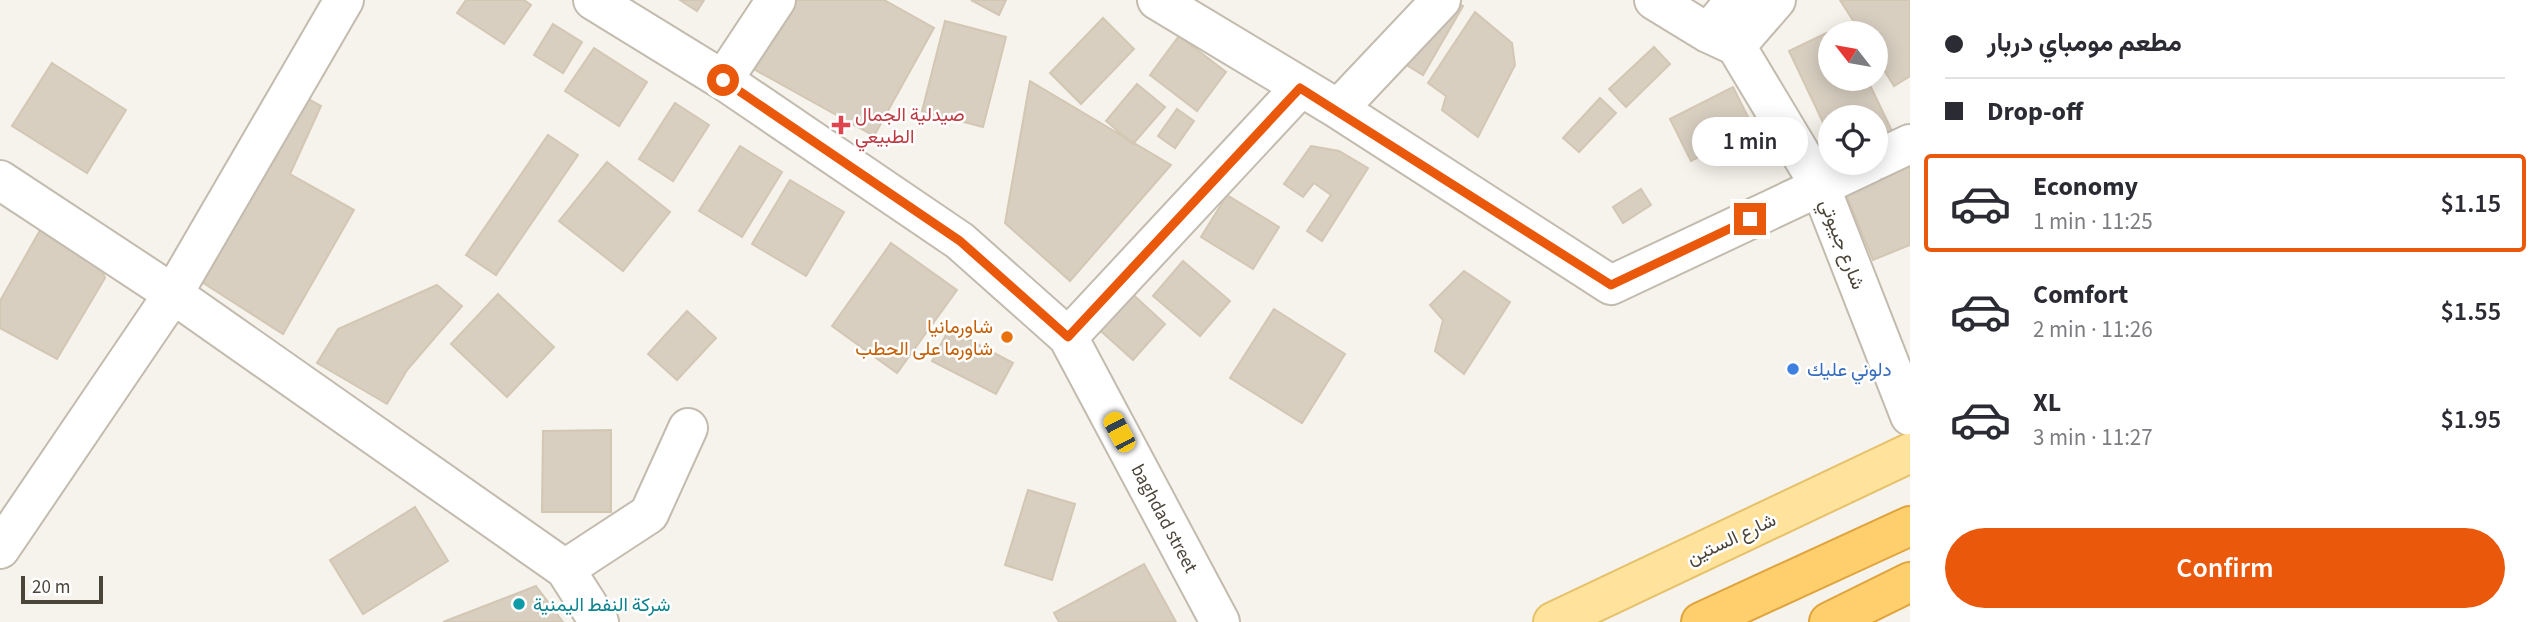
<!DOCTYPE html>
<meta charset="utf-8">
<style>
body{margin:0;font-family:"Source Sans 3",Vazirmatn,sans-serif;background:#f2f2f3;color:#2b2b33;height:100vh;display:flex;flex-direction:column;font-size:26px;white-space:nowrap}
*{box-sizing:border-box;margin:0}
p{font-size:23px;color:#7c7c81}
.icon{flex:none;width:38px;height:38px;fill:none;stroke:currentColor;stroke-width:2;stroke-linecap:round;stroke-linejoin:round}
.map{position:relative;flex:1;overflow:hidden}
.panel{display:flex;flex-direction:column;background:#fff;width:630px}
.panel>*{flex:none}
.banner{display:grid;align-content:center;height:154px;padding:0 35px;background:#fff}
.needle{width:46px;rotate:301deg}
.tools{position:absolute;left:1818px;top:21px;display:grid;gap:14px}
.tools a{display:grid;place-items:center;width:70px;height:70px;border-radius:50%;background:#fff;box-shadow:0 4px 18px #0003;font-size:35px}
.scale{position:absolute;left:21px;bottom:18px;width:82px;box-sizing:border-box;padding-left:7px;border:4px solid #4b4439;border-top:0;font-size:19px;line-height:24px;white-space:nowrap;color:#4b4439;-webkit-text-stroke:5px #fff;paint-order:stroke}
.end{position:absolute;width:32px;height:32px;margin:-16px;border:9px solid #ea580c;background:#fff;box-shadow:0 0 0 4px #fff}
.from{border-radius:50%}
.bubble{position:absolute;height:49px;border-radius:24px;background:#fff;box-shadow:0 4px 18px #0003;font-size:23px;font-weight:600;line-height:49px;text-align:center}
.car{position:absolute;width:21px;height:42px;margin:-21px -10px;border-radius:9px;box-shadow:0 0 5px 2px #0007;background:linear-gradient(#f5c518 24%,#345 0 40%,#f5c518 0 76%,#345 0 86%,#f5c518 0)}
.banner b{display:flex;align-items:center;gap:24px;height:66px;font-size:26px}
.banner b+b{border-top:2px solid #e1e1e2}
.banner i{width:18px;height:18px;background:#2b2b33}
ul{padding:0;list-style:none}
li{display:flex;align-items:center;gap:21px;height:98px;margin:0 14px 10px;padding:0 21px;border:4px solid transparent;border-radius:7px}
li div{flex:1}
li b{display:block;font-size:26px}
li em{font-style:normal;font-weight:600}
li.on{border-color:#ea580c}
li>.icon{width:63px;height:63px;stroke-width:1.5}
.cta{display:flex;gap:14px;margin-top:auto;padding:14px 35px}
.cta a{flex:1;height:80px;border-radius:42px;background:#ea580c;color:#fff;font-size:28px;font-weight:600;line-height:80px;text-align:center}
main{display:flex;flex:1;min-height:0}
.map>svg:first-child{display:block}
</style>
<main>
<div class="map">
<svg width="1910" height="622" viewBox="0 0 1910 622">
<rect width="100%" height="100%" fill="#f6f3ec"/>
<!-- building -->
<path fill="#d8cfc1" stroke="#d3c7b4" stroke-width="2" d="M466 0H524L531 5 504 44 457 13Z
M680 0H704L697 11Z
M788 0H884L934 28 874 136 750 67Z
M971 0H1006L999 15Z
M1453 0 1463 6 1423 75 1397 59Z
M1840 0H1910V76L1894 86 1876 57V33H1861Z
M1475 12 1512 43 1515 65 1478 137 1442 110 1446 96 1428 83Z
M1103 18 1134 49 1081 104 1050 73Z
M945 21 1006 37 983 127 922 111Z
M553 24 582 42 563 73 534 55Z
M1841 26 1845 33H1830V79H1867L1892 131 1876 139V117H1830V137L1789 51Z
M1179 36 1226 72 1197 111 1150 75Z
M1654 47 1670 64 1626 107 1609 89Z
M594 48 647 82 619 126 565 91Z
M52 63 126 110 87 173 12 126Z
M1030 81 1171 165 1070 281 1005 223Z
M1137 84 1165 107 1133 144 1106 121Z
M1733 87 1754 129 1691 161 1670 119Z
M303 96 321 106 290 174 354 210 283 334 197 279Z
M1600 98 1616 113 1579 152 1563 138Z
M675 103 709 125 673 181 639 159Z
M1177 109 1194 121 1175 148 1158 136Z
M548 135 578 155 496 275 466 255Z
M740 146 782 172 742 237 699 211Z
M1311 146 1339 151 1368 168 1322 241 1307 231 1331 195 1314 183 1303 197 1284 184Z
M1910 153V245L1873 260 1841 182Z
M607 162 670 212 623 271 559 221Z
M790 180 844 212 806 276 752 244Z
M1641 189 1651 205 1623 223 1613 207Z
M1227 195 1279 227 1253 269 1201 237Z
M43 225 98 260 105 278 57 359 0 328V301Z
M891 243 957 290 897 373 832 326Z
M1183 261 1230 301 1200 336 1153 296Z
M1464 271 1510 302 1464 374 1435 351 1443 320 1430 305Z
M437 285 462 306 407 370 387 404 317 363 338 329Z
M1126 288 1165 324 1133 360 1093 324Z
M498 294 554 347 507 397 451 344Z
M1274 309 1345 354 1302 423 1230 378Z
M687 311 716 338 677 380 648 354Z
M949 329 1013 363 996 394 932 361Z
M611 430V512H542L543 431Z
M1028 490 1075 504 1052 580 1005 565Z
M415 507 448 561 363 614 330 560Z
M1144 564 1176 622H1059L1054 613Z
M536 586 563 622H443Z"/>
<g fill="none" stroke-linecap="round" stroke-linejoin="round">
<defs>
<path id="minor" d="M593 0 723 80 960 241 1068 337 1220 622
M1157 0 1338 109 1611 285 1870 163
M1654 0 1708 33 1736 46 1820 186 1910 416
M1708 33 1735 0
M1736 46 1776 0
M723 80 776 0
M1338 109 1441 0
M1876 160 1910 144
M0 180 173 294 565 569 599 622
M1068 337 1300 88
M0 549 173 294 344 0
M565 569 649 514 688 428"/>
<path id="major" d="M1553 622 1910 453"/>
<path id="highway" d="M1701 622 1910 526
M1829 622 1910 582"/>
</defs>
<!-- minor casing -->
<use href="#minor" stroke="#c2bbae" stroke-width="42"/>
<!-- major casing -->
<use href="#major" stroke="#e6c16a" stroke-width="42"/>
<!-- highway casing -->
<use href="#highway" stroke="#e0a43c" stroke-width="42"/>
<!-- minor -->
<use href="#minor" stroke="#fff" stroke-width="38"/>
<!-- major -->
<use href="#major" stroke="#ffe39c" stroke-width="38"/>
<!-- highway -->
<use href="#highway" stroke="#ffcf6e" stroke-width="38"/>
</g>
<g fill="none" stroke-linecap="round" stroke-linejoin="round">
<!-- route -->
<path stroke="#ea580c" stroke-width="9" d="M723 80 960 241 1068 337 1300 88 1611 285 1750 219"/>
</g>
<!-- markers -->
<path fill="#e0444e" stroke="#fff" stroke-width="2.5" d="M837.5 114.5h7v7h7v7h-7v7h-7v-7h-7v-7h7z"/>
<circle fill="#e8710a" stroke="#fff" stroke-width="2.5" cx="1007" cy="337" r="7"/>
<circle fill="#3f7fe0" stroke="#fff" stroke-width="2.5" cx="1793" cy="369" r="7"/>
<circle fill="#0f9aa8" stroke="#fff" stroke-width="2.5" cx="519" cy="604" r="7"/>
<g text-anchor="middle" stroke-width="5" stroke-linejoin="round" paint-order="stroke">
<!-- health labels -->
<g font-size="19" fill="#be3a42" stroke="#fff" text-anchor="start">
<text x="855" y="121">صيدلية الجمال<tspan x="855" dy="22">الطبيعي</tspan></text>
</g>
<!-- street labels -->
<g font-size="19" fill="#4b4439" stroke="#fff">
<text transform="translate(1843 244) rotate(69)" y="7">شارع جيبوتي</text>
<text transform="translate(1165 518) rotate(62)" y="7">baghdad street</text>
<text transform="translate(1731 538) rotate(-25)" y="7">شارع الستين</text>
</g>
<!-- food labels -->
<g font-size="19" fill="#c56008" stroke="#fff" text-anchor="end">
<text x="993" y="333">شاورمانيا<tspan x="993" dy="22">شاورما على الحطب</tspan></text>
</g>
<!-- shop labels -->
<g font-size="19" fill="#366cbe" stroke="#fff" text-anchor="start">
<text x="1807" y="376">دلوني عليك</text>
</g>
<!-- culture labels -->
<g font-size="19" fill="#0d838f" stroke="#fff" text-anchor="start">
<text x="533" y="611">شركة النفط اليمنية</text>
</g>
</g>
</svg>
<div class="tools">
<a><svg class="needle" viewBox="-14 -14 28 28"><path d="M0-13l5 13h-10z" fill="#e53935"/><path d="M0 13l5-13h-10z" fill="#7c7c81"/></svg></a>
<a><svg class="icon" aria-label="locate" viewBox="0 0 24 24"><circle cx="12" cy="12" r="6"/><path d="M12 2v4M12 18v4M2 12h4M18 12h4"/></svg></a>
</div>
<div class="scale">20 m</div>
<i class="end from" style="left:723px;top:80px"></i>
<i class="end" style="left:1750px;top:219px"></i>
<div class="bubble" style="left:1692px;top:117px;width:116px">1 min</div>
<i class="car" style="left:1119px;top:432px;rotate:332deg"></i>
</div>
<section class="panel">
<div class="banner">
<b><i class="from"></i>مطعم مومباي دربار</b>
<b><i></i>Drop-off</b>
</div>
<ul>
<li class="on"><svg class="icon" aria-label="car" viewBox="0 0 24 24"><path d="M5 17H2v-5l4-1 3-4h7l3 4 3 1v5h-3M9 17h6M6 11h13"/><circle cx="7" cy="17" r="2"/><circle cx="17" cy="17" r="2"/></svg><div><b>Economy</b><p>1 min · 11:25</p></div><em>$1.15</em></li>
<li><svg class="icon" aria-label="car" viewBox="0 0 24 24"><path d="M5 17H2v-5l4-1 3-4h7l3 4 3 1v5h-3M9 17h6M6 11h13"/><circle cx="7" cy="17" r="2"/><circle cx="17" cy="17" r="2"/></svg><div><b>Comfort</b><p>2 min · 11:26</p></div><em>$1.55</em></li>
<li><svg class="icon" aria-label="car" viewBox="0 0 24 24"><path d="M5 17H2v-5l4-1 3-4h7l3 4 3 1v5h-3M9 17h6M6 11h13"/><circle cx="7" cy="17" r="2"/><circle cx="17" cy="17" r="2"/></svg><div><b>XL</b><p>3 min · 11:27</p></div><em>$1.95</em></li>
</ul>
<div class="cta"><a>Confirm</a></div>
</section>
</main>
